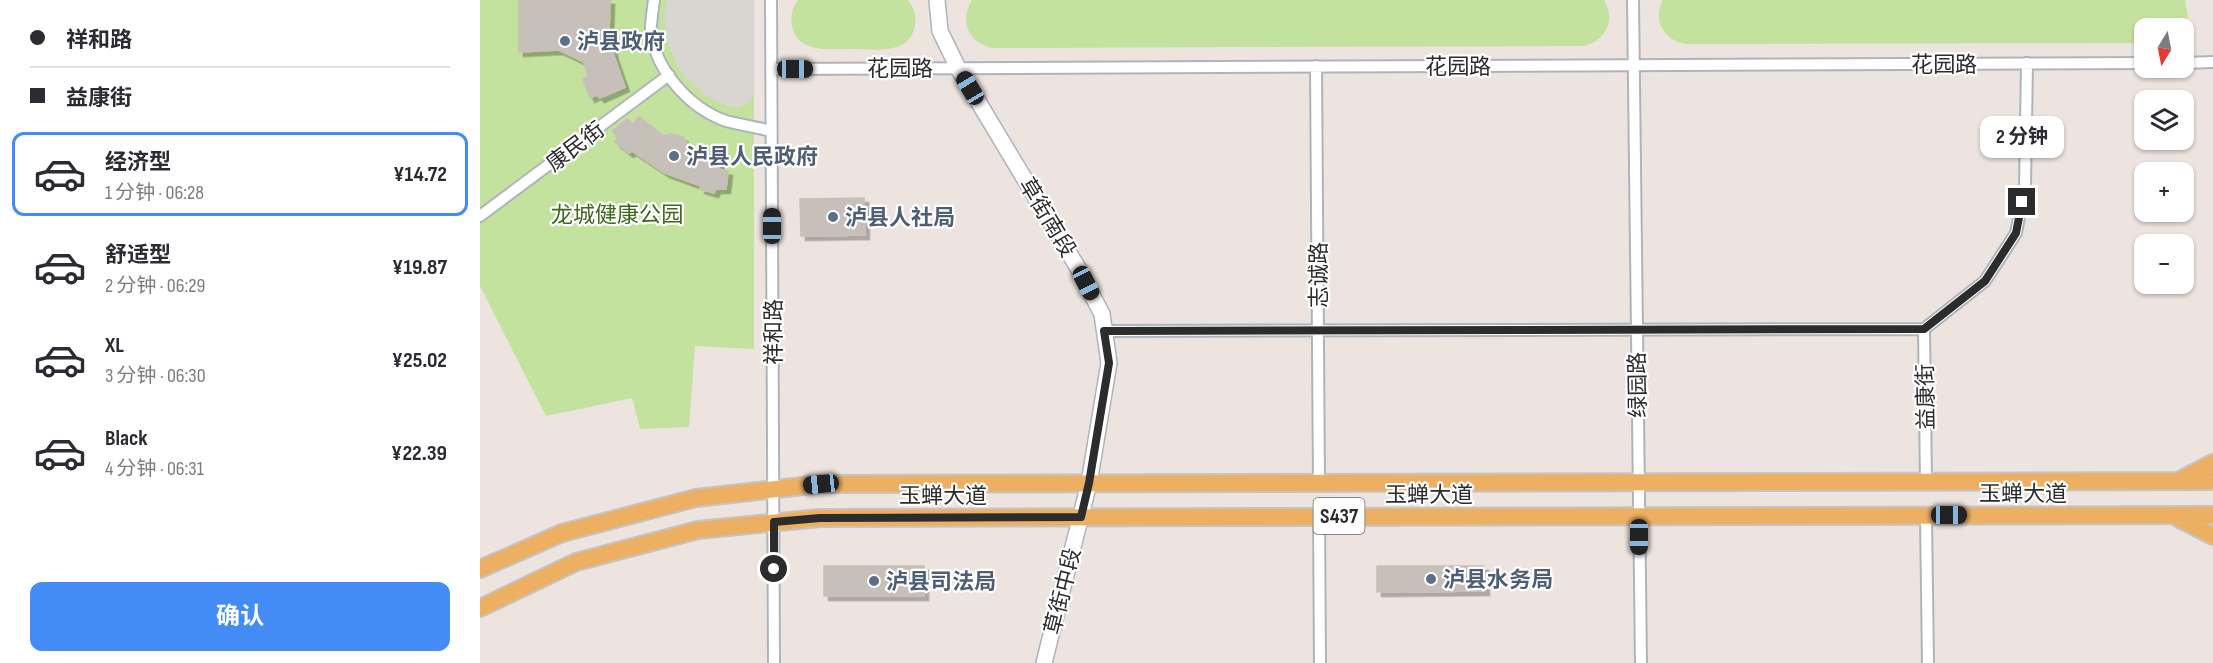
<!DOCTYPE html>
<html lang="zh">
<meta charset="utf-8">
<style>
body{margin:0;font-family:"Sofia Sans Condensed","Noto Sans SC",sans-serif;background:#f2f2f3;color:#2b2b33;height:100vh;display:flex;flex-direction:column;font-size:22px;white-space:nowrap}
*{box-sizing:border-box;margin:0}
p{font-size:20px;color:#7c7c81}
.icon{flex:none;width:33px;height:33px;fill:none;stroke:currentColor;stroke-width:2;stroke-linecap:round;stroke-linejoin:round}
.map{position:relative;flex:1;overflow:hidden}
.drawer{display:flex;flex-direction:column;background:#fff;width:480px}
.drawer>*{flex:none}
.hud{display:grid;align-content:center;height:132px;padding:0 30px;background:#fff}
.needle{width:39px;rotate:190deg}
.fabs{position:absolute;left:1654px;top:18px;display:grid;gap:12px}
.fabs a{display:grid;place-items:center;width:60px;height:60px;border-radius:12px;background:#fff;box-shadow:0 2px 4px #0004;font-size:30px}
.end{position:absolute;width:27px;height:27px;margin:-14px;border:8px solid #2c2c2c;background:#fff;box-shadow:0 0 0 3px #fff}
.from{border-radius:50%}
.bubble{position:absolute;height:42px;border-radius:12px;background:#fff;box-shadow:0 2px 4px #0004;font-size:20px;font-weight:700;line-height:42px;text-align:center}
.car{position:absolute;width:18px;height:36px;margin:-18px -9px;border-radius:8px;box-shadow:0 0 4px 2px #0007;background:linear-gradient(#222 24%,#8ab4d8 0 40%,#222 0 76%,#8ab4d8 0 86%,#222 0)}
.hud b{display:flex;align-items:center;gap:21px;height:57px;font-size:22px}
.hud b+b{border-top:2px solid #e1e1e2}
.hud i{width:15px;height:15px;background:#2b2b33}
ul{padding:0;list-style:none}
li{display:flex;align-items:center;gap:18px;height:84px;margin:0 12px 9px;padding:0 18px;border:3px solid transparent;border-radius:12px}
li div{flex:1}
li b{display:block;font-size:22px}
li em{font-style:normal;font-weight:700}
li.current{border-color:#438bf5}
li>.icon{width:54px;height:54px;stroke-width:1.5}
.primary-button{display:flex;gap:12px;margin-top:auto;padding:12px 30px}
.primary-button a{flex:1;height:69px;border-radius:12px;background:#438bf5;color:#fff;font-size:24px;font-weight:700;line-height:69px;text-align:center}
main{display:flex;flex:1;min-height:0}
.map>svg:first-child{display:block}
</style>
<main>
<section class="drawer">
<div class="hud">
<b><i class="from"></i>祥和路</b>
<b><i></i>益康街</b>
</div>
<ul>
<li class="current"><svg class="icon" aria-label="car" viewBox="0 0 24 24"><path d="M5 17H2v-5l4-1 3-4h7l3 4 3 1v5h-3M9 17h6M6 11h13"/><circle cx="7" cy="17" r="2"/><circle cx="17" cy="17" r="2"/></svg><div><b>经济型</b><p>1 分钟 · 06:28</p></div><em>¥14.72</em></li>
<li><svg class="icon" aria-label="car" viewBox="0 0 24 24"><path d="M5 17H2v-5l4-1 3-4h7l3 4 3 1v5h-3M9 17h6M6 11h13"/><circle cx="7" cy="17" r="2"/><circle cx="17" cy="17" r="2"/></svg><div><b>舒适型</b><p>2 分钟 · 06:29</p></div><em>¥19.87</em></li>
<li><svg class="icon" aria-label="car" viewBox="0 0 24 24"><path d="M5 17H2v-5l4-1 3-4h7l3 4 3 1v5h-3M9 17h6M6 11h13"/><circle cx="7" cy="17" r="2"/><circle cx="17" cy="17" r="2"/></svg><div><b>XL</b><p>3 分钟 · 06:30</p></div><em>¥25.02</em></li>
<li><svg class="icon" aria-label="car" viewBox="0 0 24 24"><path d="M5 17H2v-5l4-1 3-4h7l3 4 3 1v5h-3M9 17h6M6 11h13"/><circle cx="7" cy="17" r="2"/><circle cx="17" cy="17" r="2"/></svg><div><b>Black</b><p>4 分钟 · 06:31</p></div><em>¥22.39</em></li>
</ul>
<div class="primary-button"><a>确认</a></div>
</section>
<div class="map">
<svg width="1733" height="663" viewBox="0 0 1733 663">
<defs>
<filter id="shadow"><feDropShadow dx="4.5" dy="4.5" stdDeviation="0" flood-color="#0004"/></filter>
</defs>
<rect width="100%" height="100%" fill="#ede4df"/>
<!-- green -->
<path fill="#c3e29d" d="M0 0H274V349L215 346 209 427 160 429 152 398 66 416 0 286Z
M318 0H428C434 8 437 16 435 26 429 56 394 49 371 49 350 49 318 54 312 26 310 16 312 8 318 0Z
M492 0H1124C1136 20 1126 40 1104 46L512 48C488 42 479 21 492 0Z
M1183 0H1705L1708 17 1704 29 1665 28V43L1205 44C1184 40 1172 20 1183 0Z"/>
<!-- plaza -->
<path fill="#d9d5d1" d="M187 0H274V92L271 100 264 105 257 108 237 102 225 95 205 77 197 66 187 41 184 15Z"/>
<!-- building -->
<path fill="#c6bfba" stroke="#c9bfb8" stroke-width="1.5" filter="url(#shadow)" d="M39 0H130L129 32 134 56 145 87 120 98 117 95 110 98 103 79 108 76 104 62 79 50 39 52Z
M159 117 184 136 191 134 203 137 211 150 229 154 228 159 240 161 239 169 248 171 246 189H236L234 193 220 189 221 186 185 173 152 151 149 153 135 142 138 137 132 131 147 119 153 124Z
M384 198 385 235 321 236 320 199Z
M344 566H444V596H344Z
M897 566H1004L1005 591 897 592Z"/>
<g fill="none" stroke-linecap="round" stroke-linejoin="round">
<defs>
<path id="minor" d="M174 0C173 9 171 19 171 28 173 68 209 108 246 121 261 125 277 127 291 131
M291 0 294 663
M1153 0 1161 663
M1704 63 1733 62
M836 66 839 483
M291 69 1665 63
M0 216 189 75
M624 331 1444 329
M1446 482 1444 329 1505 281 1536 233 1545 186 1547 63
M1446 516 1448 663
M839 517 840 663"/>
<path id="secondary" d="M457 0 460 31 478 68 598 268 622 314 629 363 609 483 564 663"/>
<path id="primary" d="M1702 479 1733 463
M1696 517 1733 536
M0 569 82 533 216 498 341 484 1733 481
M0 608 96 562 218 530 340 518 1733 515"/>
</defs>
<!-- minor casing -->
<use href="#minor" stroke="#afb4bc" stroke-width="14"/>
<!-- secondary casing -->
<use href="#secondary" stroke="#afb4bc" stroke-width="18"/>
<!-- primary casing -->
<use href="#primary" stroke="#c4c4c4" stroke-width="20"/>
<!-- minor -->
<use href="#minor" stroke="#fff" stroke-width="10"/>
<!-- secondary -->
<use href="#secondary" stroke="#fff" stroke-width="15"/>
<!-- primary -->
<use href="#primary" stroke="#edb063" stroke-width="16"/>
</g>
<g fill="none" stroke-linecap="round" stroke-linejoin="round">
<!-- route -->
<path stroke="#2c2c2c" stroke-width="8" d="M294 569V522L340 518 601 517 609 483 629 363 624 331 1444 329 1505 281 1536 233 1542 202"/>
</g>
<!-- markers -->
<g fill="#5c6f8a" stroke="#fff" stroke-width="2">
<circle cx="85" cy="41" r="6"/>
<circle cx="194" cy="156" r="6"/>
<circle cx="353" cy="217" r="6"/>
<circle cx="951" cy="579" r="6"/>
<circle cx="394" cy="581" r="6"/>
</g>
<g text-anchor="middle" stroke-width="4.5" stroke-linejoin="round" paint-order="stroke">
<!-- shield labels -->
<rect fill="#fff" stroke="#6b6b6b" stroke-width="1.5" x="833.5" y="498" width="51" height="36" rx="4.5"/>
<g font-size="21" font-weight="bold" fill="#2c2c2c">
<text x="859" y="523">S437</text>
</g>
<!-- service labels -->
<g font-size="22" font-weight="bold" fill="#4e5e75" stroke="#fff" text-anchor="start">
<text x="97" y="49">泸县政府</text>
<text x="206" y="164">泸县人民政府</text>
<text x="365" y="225">泸县人社局</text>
<text x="963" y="587">泸县水务局</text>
<text x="406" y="589">泸县司法局</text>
</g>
<!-- street labels -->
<g font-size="22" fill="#2c2c2c" stroke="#fff">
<text x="1464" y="72">花园路</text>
<text x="978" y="74">花园路</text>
<text x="420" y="76">花园路</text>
<text transform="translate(95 146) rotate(-37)" y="8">康民街</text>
<text transform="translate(568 217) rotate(59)" y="8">草街南段</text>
<text transform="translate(838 275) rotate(-90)" y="8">志诚路</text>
<text transform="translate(293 332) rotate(-90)" y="8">祥和路</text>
<text transform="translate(1157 385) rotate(-91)" y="8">绿园路</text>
<text transform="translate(1445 397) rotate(-91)" y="8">益康街</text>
<text x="1543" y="501">玉蝉大道</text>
<text x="949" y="502">玉蝉大道</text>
<text x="463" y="503">玉蝉大道</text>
<text transform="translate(582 591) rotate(-76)" y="8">草街中段</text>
</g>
<!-- park labels -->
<g font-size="22" fill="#3d681d" stroke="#fff">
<text x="137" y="222">龙城健康公园</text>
</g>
</g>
</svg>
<div class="fabs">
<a><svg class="needle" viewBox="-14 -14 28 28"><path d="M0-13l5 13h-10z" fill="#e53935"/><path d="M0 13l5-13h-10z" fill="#7c7c81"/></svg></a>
<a><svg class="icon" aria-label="layers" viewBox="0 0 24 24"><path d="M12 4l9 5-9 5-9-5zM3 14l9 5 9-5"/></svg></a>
<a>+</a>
<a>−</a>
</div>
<i class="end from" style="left:294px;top:569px"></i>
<i class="end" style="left:1542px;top:202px"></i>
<div class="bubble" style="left:1500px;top:116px;width:84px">2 分钟</div>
<i class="car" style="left:315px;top:69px;rotate:90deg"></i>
<i class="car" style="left:490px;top:88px;rotate:329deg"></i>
<i class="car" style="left:292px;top:226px;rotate:0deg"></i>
<i class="car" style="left:606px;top:283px;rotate:153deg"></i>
<i class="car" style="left:341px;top:484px;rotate:264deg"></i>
<i class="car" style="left:1469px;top:515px;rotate:90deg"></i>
<i class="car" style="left:1159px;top:537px;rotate:180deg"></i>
</div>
</main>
